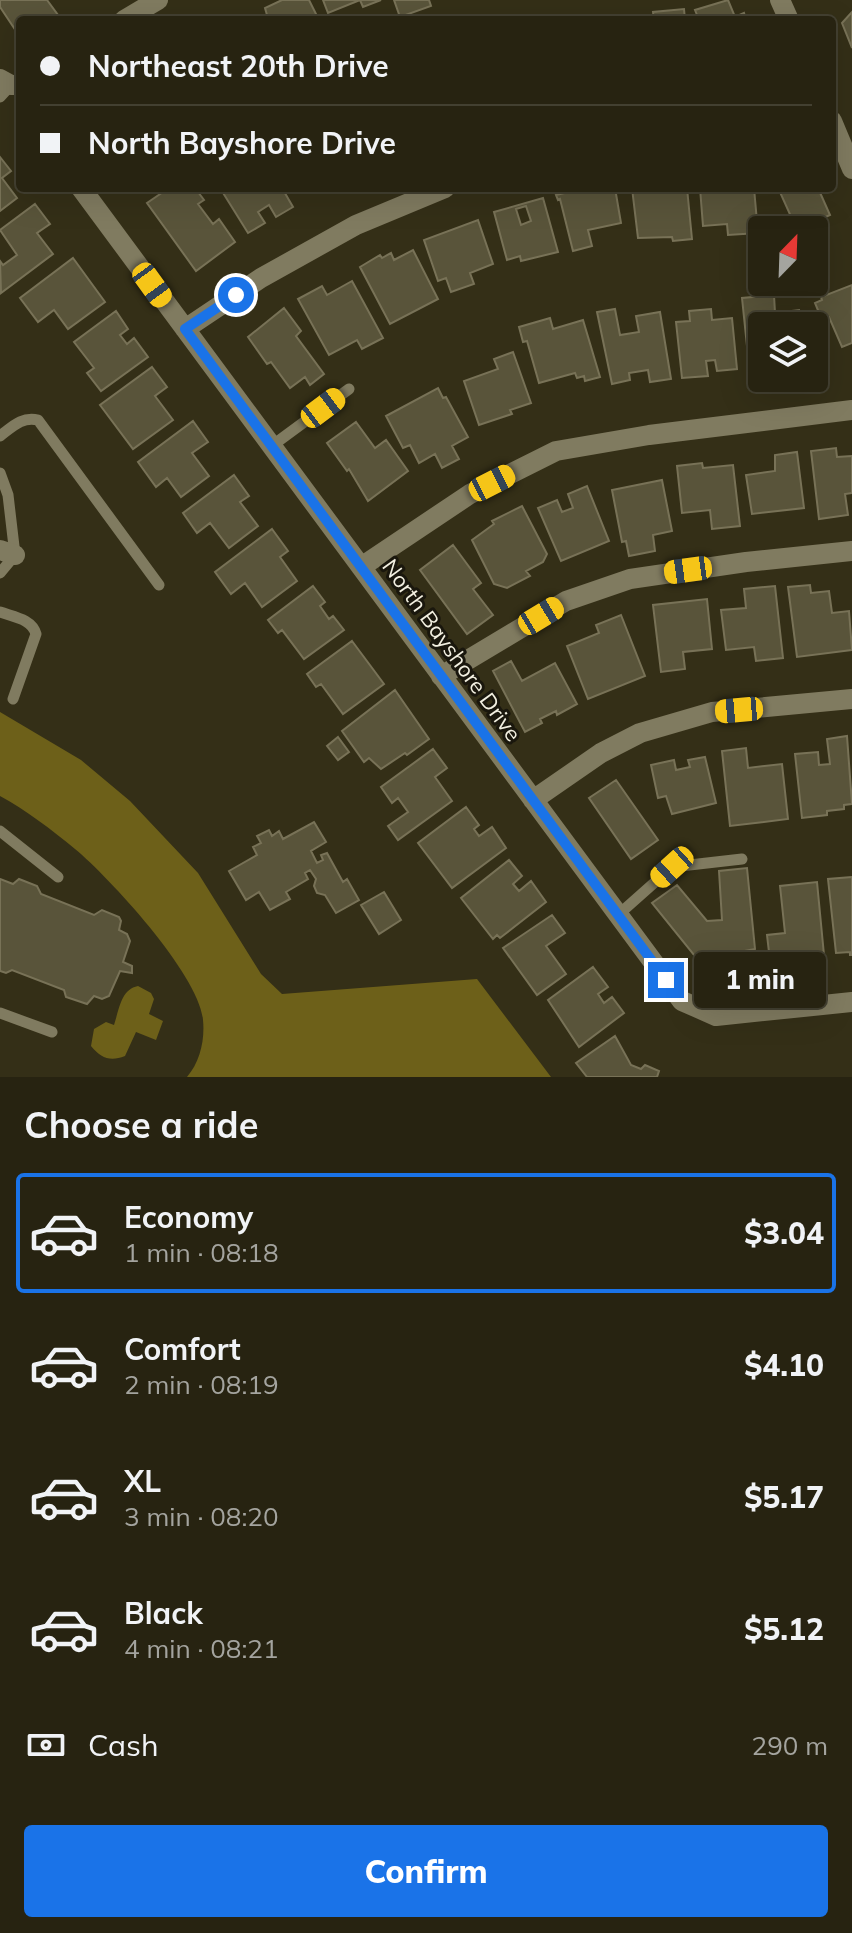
<!DOCTYPE html>
<meta charset="utf-8">
<style>
body{margin:0;font-family:Mulish,sans-serif;background:#332f1f;color:#f1f3f6;height:100vh;display:flex;flex-direction:column;font-size:30px;white-space:nowrap}
*{box-sizing:border-box;margin:0}
p{font-size:26px;color:#a4a49f}
.icon{flex:none;width:44px;height:44px;fill:none;stroke:currentColor;stroke-width:2;stroke-linecap:round;stroke-linejoin:round}
.map{position:relative;height:1077px;overflow:hidden}
.drawer{display:flex;flex-direction:column;background:#272311;flex:1}
.drawer>*{flex:none}
.hud{position:absolute;left:16px;top:16px;width:820px;height:176px;border-radius:8px;box-shadow:0 8px 32px #0002,0 0 0 2px #434031;display:grid;align-content:center;height:176px;padding:0 24px;background:#272311}
.needle{width:52px;rotate:23deg}
.tools{position:absolute;left:748px;top:216px;display:grid;gap:16px}
.tools a{display:grid;place-items:center;width:80px;height:80px;border-radius:8px;background:#272311;box-shadow:0 8px 32px #0002,0 0 0 2px #434031;font-size:40px}
.end{position:absolute;width:36px;height:36px;margin:-18px;border:10px solid #1a73e8;background:#fff;box-shadow:0 0 0 4px #fff}
.from{border-radius:50%}
.bubble{position:absolute;height:56px;border-radius:8px;background:#272311;box-shadow:0 8px 32px #0002,0 0 0 2px #434031;font-size:26px;font-weight:800;line-height:56px;text-align:center}
.car{position:absolute;width:24px;height:48px;margin:-24px -12px;border-radius:10px;box-shadow:0 0 6px 2px #0007;background:linear-gradient(#f5c518 24%,#345 0 40%,#f5c518 0 76%,#345 0 86%,#f5c518 0)}
.hud b{display:flex;align-items:center;gap:28px;height:76px;font-size:30px}
.hud b+b{border-top:2px solid #434031}
.hud i{width:20px;height:20px;background:#f1f3f6}
ul{padding:0;list-style:none}
li{display:flex;align-items:center;gap:24px;height:120px;margin:0 16px 12px;padding:0 8px;border:4px solid transparent;border-radius:8px}
li div{flex:1}
li b{display:block;font-size:30px}
li em{font-style:normal;font-weight:800}
li.current{border-color:#1a73e8}
li>.icon{width:72px;height:72px;stroke-width:1.5}
h2{padding:0 24px;font-size:36px;line-height:96px}
.pay{display:flex;align-items:center;gap:20px;height:88px;padding:0 24px;font-size:30px}
.pay p{margin-inline-start:auto}
.action{display:flex;gap:16px;margin-top:auto;padding:16px 24px}
.action a{flex:1;height:92px;border-radius:8px;background:#1a73e8;color:#fff;font-size:32px;font-weight:800;line-height:92px;text-align:center}
.map>svg:first-child{display:block}
</style>
<div class="map">
<svg width="852" height="1077" viewBox="0 0 852 1077">
<rect width="100%" height="100%" fill="#342f17"/>
<!-- water -->
<path fill="#6d6019" d="M0 712 81 760 130 801 198 873 261 974 282 994 477 979 551 1077H187C200 1062 205 1040 203 1020 200 976 110 878 75 849 52 830 26 810 0 796Z
M138 986 151 993 154 999 149 1014 163 1021 156 1040 136 1032 125 1056C110 1062 101 1058 91 1046L94 1029 106 1022 114 1025C119 1010 121 989 138 986Z"/>
<!-- building -->
<path fill="#59543a" stroke="#787257" stroke-width="2" fill-rule="evenodd" d="M0 0H47L58 15 50 20H20V37L0 7Z
M282 0H309L319 20H258L267 15 265 8Z
M323 0H381L363 7 360 0 328 13Z
M394 0H429L431 6 400 17Z
M728 0 735 17 744 13 746 20H699L695 10Z
M684 9 685 20H654L653 12Z
M852 12V48L842 23Z
M0 157 11 171 2 178 17 198 0 211Z
M169 188H195L204 200 198 204 213 224 219 219 235 242 196 271 147 203Z
M220 188H282L293 207 276 217 269 205 258 212 265 223 248 233Z
M586 188H615L621 223 588 230 592 246 573 251 560 199 558 200 556 195Z
M632 188H687L692 239 673 241 672 237 638 238Z
M700 188H754L758 233 728 235 727 224 703 226Z
M818 188 830 215 797 230 779 190Z
M543 198 558 252 521 261 520 256 507 260 494 212ZM526 206 531 221 521 225 516 209Z
M35 204 50 224 37 233 53 254 1 293 0 261 3 265 17 255 0 230Z
M478 220 493 264 470 273 474 284 451 292 446 278 438 281 424 240Z
M413 250 438 299 390 324 360 267 380 255 382 258 391 253 394 260Z
M73 258 105 302 68 329 54 310 38 322 20 298Z
M352 281 383 338 362 349 357 340 329 355 298 299 322 286 327 295Z
M852 285V343L842 347 829 317 822 320 815 303 822 300 821 297Z
M774 295 775 313 799 310 801 326H762V374L750 375 742 298Z
M284 308 301 331 296 336 324 374 310 385 305 377 290 388 271 362 267 364 248 337Z
M615 309 620 335 639 332 636 316 660 312 671 379 650 382 648 370 629 373 630 380 612 384 597 312Z
M711 309 712 320 732 318 737 369 717 371 715 360 706 361 708 376 682 378 676 322 690 321 689 311Z
M116 311 128 329 120 335 127 344 134 338 148 357 101 391 87 373 94 368 74 342Z
M550 318 553 329 583 320 600 377 585 381 584 376 577 378 575 373 539 383 527 341 523 342 519 327Z
M513 352 531 403 510 410 512 414 479 425 464 381 498 369 494 359Z
M152 367 167 387 155 396 173 420 133 449 100 405Z
M438 388 443 398 446 397 468 437 452 446 459 459 442 468 435 454 419 463 410 445 403 448 386 416Z
M193 421 208 442 192 453 209 476 181 497 167 478 156 487 138 462Z
M356 422 375 448 386 440 408 471 368 501 349 469 347 471 327 443Z
M836 448 837 457 852 456V493L845 494 848 515 819 519 811 451Z
M797 452 804 508 752 514 746 475 775 471V455Z
M702 463 703 468 733 465 740 526 712 529 710 510 682 513 677 466Z
M234 475 249 496 240 502 258 526 229 548 210 523 197 533 183 513Z
M662 480 672 531 653 535 655 551 629 556 626 541 622 542 612 490Z
M587 486 609 541 561 561 538 508 557 500 562 512 573 508 568 494Z
M522 506 547 554 543 562 526 571 530 576 507 588 494 584 472 540 494 524 492 521Z
M272 529 288 551 280 557 297 581 262 607 245 583 231 594 215 572Z
M453 545 481 583 473 589 493 615 467 634 420 570Z
M810 585 811 593 829 591 832 613 849 611 852 650 797 657 788 587Z
M313 586 325 602 320 606 329 619 333 616 344 630 304 659 282 630 278 633 268 620Z
M775 586 783 658 756 661 754 647 726 650 721 610 746 608 744 589Z
M707 599 712 649 683 652 685 669 661 672 653 605Z
M621 615 645 676 588 699 567 646 599 633 596 625Z
M352 641 384 684 343 714 321 684 316 687 307 674Z
M511 661 522 681 555 663 577 704 557 715 556 711 540 719 542 723 525 732 493 671Z
M395 690 429 739 407 755 405 753 381 769 369 758 364 762 342 731Z
M847 736 852 804 844 805V809L827 811V815L802 818 795 754 818 752 819 765 830 764 827 739Z
M338 737 349 752 338 760 327 746Z
M746 748 748 768 782 764 788 819 730 826 722 751Z
M433 749 447 768 435 777 452 801 398 840 388 826 408 812 398 798 392 803 381 787Z
M705 757 716 803 672 814 666 796 658 798 651 765 674 760 676 770 690 767 688 760Z
M616 780 658 840 631 859 589 798Z
M466 807 479 825 474 829 479 836 492 827 506 848 452 888 418 843Z
M314 822 326 842 311 851 317 863 323 860 321 855 327 853 343 882 347 879 359 900 336 913 325 895 317 893 314 886 316 879 310 870 305 873 308 879 286 892 290 899 270 910 259 892 246 900 229 871 257 855 253 847 261 843 257 836 269 830 272 836 279 831 283 839Z
M509 860 522 876 513 884 519 891 531 881 546 902 500 938 497 935 493 939 461 898Z
M747 868 755 949 698 960 652 903 677 885 707 921 722 920 719 871Z
M852 877V955H850V952L836 953 828 879Z
M0 879 13 884 19 879 37 886 41 894 94 915 102 910 119 917 121 921 119 930 127 934 130 941 123 962 132 966V973L120 971 109 996 102 999 94 996 87 1004 66 997 64 990 12 970 6 973 0 971Z
M817 882 824 955 770 961 767 935 785 933 780 886Z
M384 892 401 920 379 934 361 905Z
M552 915 565 933 546 946 566 974 537 995 503 948Z
M593 967 608 987 598 994 604 1003 612 997 624 1013 579 1047 548 1000Z
M615 1036 631 1065 641 1069 645 1065 659 1071 657 1077H587L576 1063Z"/>
<g fill="none" stroke-linecap="round" stroke-linejoin="round">
<!-- lane -->
<path stroke="#807b60" stroke-width="11" d="M0 97 11 85
M0 436C12 427 22 416 38 420L159 585
M273 445 349 389
M0 473 8 495 15 555 0 573
M0 612C14 617 32 619 36 634L13 699
M0 831 58 877
M618 915 672 867 742 859
M0 1013 52 1032"/>
<!-- street -->
<path stroke="#807b60" stroke-width="20" d="M780 0 789 20
M124 20 158 0
M0 79 11 85H20
M832 121 852 169
M81 188 682 1001 716 1016 852 1002
M185 329 261 278 356 225 445 188
M0 550 15 555
M361 567 470 494 556 451 649 435 852 410
M441 676 566 601 630 579 746 562 852 551
M533 800 601 753 640 733 712 712 852 699"/>
</g>
<g fill="none" stroke-linecap="round" stroke-linejoin="round">
<!-- route -->
<path stroke="#1a73e8" stroke-width="10" d="M236 295 185 329 666 980"/>
</g>
<g text-anchor="middle" stroke-width="6" stroke-linejoin="round" paint-order="stroke">
<!-- street labels -->
<g font-size="22" fill="#f3f0e1" stroke="#1a170d">
<text transform="translate(452 650) rotate(54)" y="8">North Bayshore Drive</text>
</g>
</g>
</svg>
<div class="tools">
<a><svg class="needle" viewBox="-14 -14 28 28"><path d="M0-13l5 13h-10z" fill="#e53935"/><path d="M0 13l5-13h-10z" fill="#a4a49f"/></svg></a>
<a><svg class="icon" aria-label="layers" viewBox="0 0 24 24"><path d="M12 4l9 5-9 5-9-5zM3 14l9 5 9-5"/></svg></a>
</div>
<i class="end from" style="left:236px;top:295px"></i>
<i class="end" style="left:666px;top:980px"></i>
<div class="bubble" style="left:694px;top:952px;width:132px">1 min</div>
<i class="car" style="left:152px;top:285px;rotate:144deg"></i>
<i class="car" style="left:323px;top:408px;rotate:53deg"></i>
<i class="car" style="left:492px;top:483px;rotate:63deg"></i>
<i class="car" style="left:688px;top:570px;rotate:262deg"></i>
<i class="car" style="left:541px;top:616px;rotate:59deg"></i>
<i class="car" style="left:739px;top:710px;rotate:265deg"></i>
<i class="car" style="left:672px;top:867px;rotate:228deg"></i>
<div class="hud">
<b><i class="from"></i>Northeast 20th Drive</b>
<b><i></i>North Bayshore Drive</b>
</div>
</div>
<section class="drawer">
<h2>Choose a ride</h2>
<ul>
<li class="current"><svg class="icon" aria-label="car" viewBox="0 0 24 24"><path d="M5 17H2v-5l4-1 3-4h7l3 4 3 1v5h-3M9 17h6M6 11h13"/><circle cx="7" cy="17" r="2"/><circle cx="17" cy="17" r="2"/></svg><div><b>Economy</b><p>1 min · 08:18</p></div><em>$3.04</em></li>
<li><svg class="icon" aria-label="car" viewBox="0 0 24 24"><path d="M5 17H2v-5l4-1 3-4h7l3 4 3 1v5h-3M9 17h6M6 11h13"/><circle cx="7" cy="17" r="2"/><circle cx="17" cy="17" r="2"/></svg><div><b>Comfort</b><p>2 min · 08:19</p></div><em>$4.10</em></li>
<li><svg class="icon" aria-label="car" viewBox="0 0 24 24"><path d="M5 17H2v-5l4-1 3-4h7l3 4 3 1v5h-3M9 17h6M6 11h13"/><circle cx="7" cy="17" r="2"/><circle cx="17" cy="17" r="2"/></svg><div><b>XL</b><p>3 min · 08:20</p></div><em>$5.17</em></li>
<li><svg class="icon" aria-label="car" viewBox="0 0 24 24"><path d="M5 17H2v-5l4-1 3-4h7l3 4 3 1v5h-3M9 17h6M6 11h13"/><circle cx="7" cy="17" r="2"/><circle cx="17" cy="17" r="2"/></svg><div><b>Black</b><p>4 min · 08:21</p></div><em>$5.12</em></li>
</ul>
<div class="pay"><svg class="icon" aria-label="cash" viewBox="0 0 24 24"><path d="M3 7h18v10H3z"/><circle cx="12" cy="12" r="2"/></svg>Cash<p>290 m</p></div>
<div class="action"><a>Confirm</a></div>
</section>
